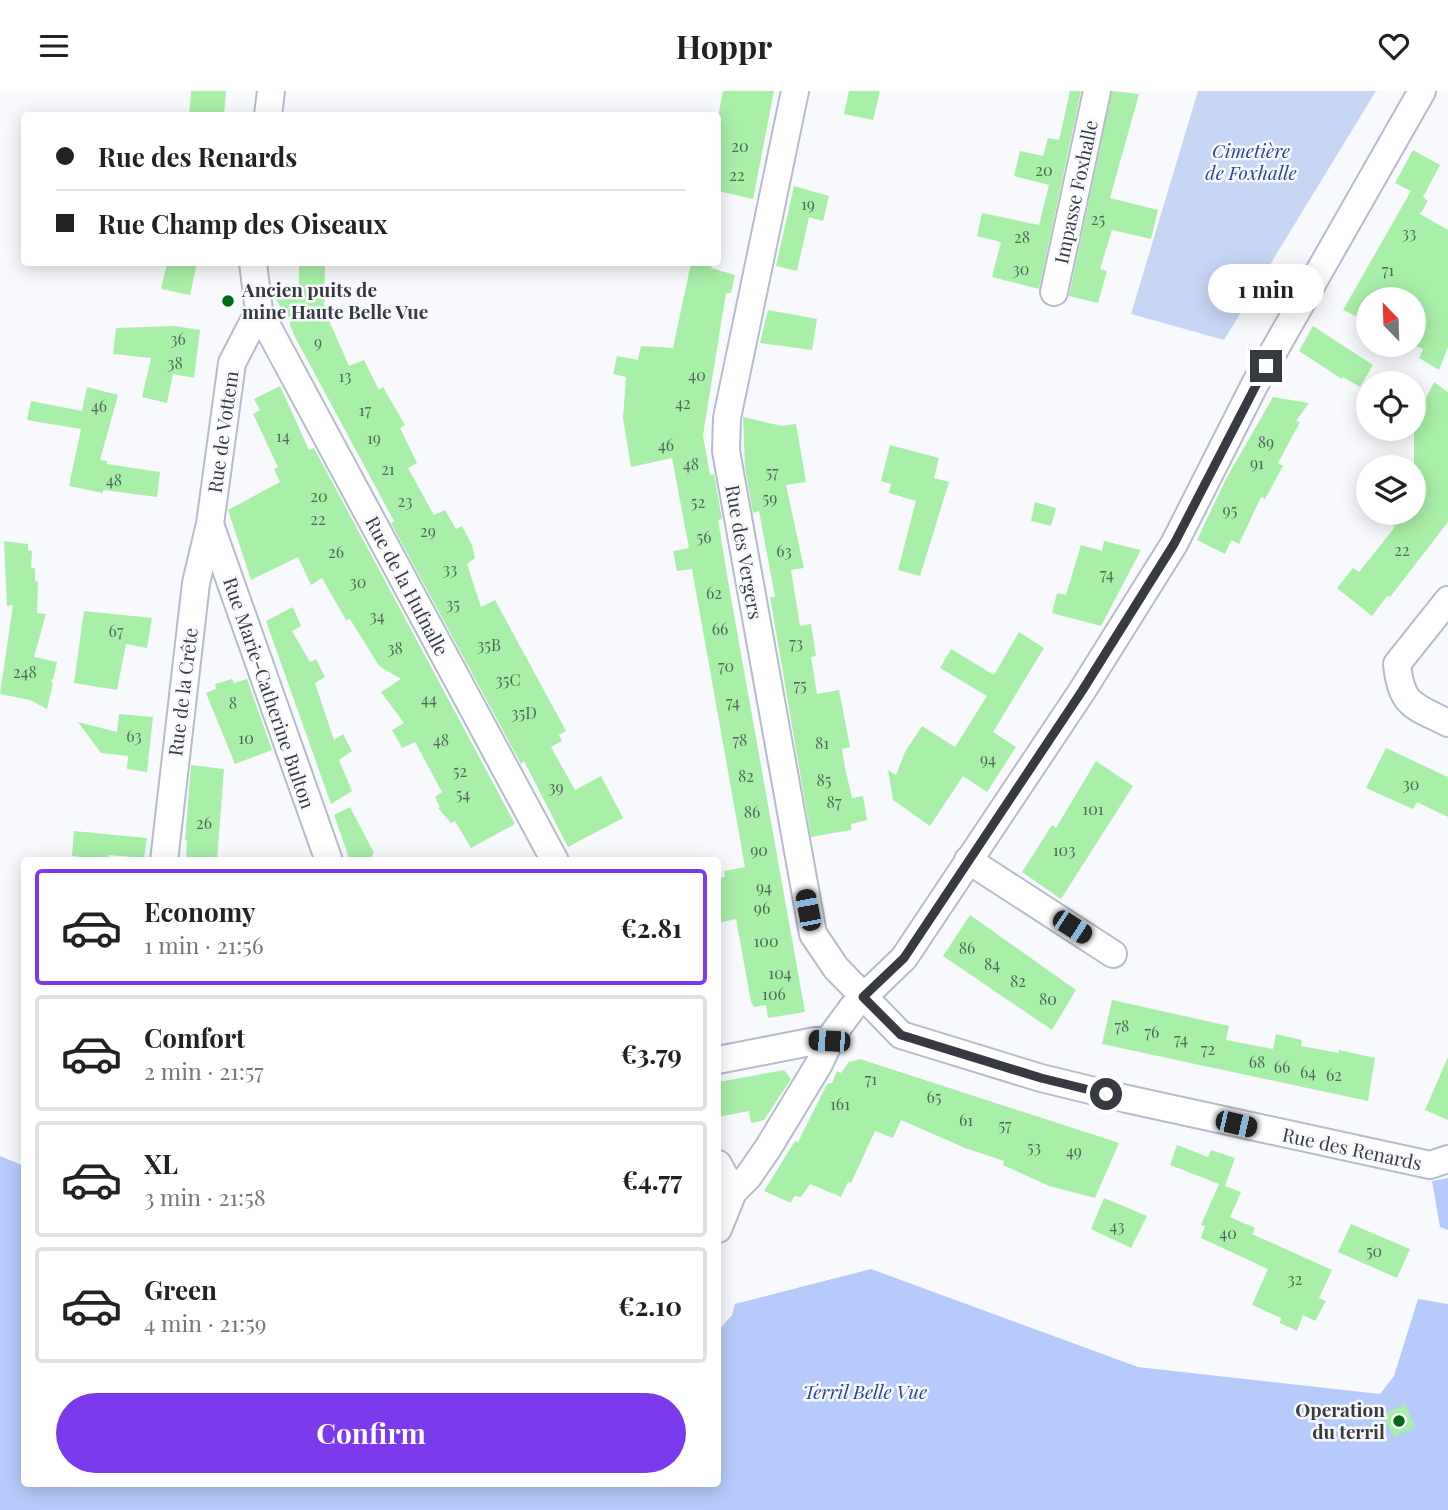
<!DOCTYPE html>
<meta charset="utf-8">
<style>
body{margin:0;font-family:"Playfair Display",serif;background:#f2f2f2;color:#222;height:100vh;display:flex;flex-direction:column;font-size:26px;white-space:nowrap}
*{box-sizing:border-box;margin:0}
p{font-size:23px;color:#767676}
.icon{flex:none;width:38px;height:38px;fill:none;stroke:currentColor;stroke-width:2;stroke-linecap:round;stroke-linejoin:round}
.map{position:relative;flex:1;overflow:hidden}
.sheet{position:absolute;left:21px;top:766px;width:700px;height:630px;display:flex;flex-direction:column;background:#fff;border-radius:7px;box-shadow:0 4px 18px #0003}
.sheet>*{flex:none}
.banner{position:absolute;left:21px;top:21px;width:700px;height:154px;border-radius:7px;box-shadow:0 4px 18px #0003;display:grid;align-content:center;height:154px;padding:0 35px;background:#fff}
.needle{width:46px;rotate:337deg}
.tools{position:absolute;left:1356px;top:196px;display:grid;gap:14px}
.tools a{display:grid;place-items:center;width:70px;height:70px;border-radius:50%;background:#fff;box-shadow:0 4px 18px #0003;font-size:35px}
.end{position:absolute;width:32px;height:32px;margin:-16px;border:9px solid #373a40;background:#fff;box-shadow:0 0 0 4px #fff}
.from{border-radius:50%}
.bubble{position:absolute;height:49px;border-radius:24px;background:#fff;box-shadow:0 4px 18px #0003;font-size:23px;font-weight:700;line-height:49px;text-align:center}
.car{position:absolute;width:21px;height:42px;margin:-21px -10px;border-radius:9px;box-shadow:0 0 5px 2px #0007;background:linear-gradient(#222 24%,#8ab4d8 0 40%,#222 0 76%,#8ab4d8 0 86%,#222 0)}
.banner b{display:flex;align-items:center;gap:24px;height:66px;font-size:26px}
.banner b+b{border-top:2px solid #e0e0e0}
.banner i{width:18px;height:18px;background:#222}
ul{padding:12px 0 0;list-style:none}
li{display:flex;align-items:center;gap:21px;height:116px;margin:0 14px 10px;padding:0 21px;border:4px solid #e0e0e0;border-radius:7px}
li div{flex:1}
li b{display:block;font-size:26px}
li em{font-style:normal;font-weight:700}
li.selected{border-color:#7c3aed}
li>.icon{width:63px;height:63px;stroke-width:1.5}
.cta{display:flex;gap:14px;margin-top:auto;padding:14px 35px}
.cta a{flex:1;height:80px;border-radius:42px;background:#7c3aed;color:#fff;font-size:28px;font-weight:700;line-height:80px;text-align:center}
header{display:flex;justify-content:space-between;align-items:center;height:91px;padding:0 35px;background:#fff;font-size:32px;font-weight:700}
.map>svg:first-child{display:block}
</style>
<header><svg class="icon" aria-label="menu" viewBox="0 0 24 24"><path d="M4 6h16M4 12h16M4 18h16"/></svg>Hoppr<svg class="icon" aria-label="heart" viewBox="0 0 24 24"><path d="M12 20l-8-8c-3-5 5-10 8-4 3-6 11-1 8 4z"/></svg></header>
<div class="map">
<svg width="1448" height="1419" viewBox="0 0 1448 1419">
<rect width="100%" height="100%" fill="#f8f9fc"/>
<!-- green -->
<path fill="#c8d6f6" d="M1198 0H1376L1224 249 1131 223Z"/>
<!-- forest -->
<path fill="#b6cbfb" d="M0 1065 24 1075V1393H718V1240L732 1224 735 1213 871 1178 1138 1276 1380 1303 1394 1285 1418 1208 1448 1213V1419H0Z
M1448 1087V1139L1440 1136 1432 1090Z"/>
<!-- building -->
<path fill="#a8efa8" d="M191 0H226L224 24H189Z
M723 0H774L753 108 718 100V26Z
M849 0H880L873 29 844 23Z
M1070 0H1081L1039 198 992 186 1001 151 977 145 982 122 1039 134 1049 94 1014 85 1020 60 1043 65 1048 47 1059 49Z
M1112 0 1139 3 1110 107 1158 119 1151 148 1112 139 1100 178 1107 180 1098 212 1069 205Z
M1413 59 1440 74 1423 106 1428 110 1420 123 1448 139V256L1439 279 1419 267 1423 258 1414 254V208H1368V231L1343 219 1411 100 1395 92Z
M794 95 829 105 823 130 809 126 797 180 776 175Z
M167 172H197L190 204 161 198Z
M299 172H325L324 225H327L349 275 364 269 379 299 383 296 405 334 400 337 417 372 408 377 434 424 445 419 456 438 462 435 472 454 475 467 467 473 481 516 495 509 566 640 559 644 562 650 551 656 575 699 601 685 623 727 568 756 524 670 521 673 391 432 394 430 295 246 290 234V226L285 224 275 206 299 193Z
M691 172H713L711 177 735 184 731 202H726L703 344 710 384 714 383 722 428 718 429 728 490 805 921 768 927 766 914 754 916 751 911 736 828 718 832V787L725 786 724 780 745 776 692 478 677 480 673 460 689 457 672 367 631 376 623 327 626 286 613 283 617 265 638 269 641 255 673 257Z
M768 219 817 228 812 259 760 252Z
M175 235 200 239 194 287 173 283 167 312 142 306 151 267 113 263 116 237Z
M1313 235 1373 274 1360 296 1343 286 1342 288 1299 260Z
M1434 291 1448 301V431L1390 506 1387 505 1372 525 1337 497 1353 477 1359 481 1395 436 1380 422H1414V312L1421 317Z
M280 295 309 359 314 357 515 733 471 757 455 730 451 732 438 717 440 716 435 706 442 701 415 651 402 657 392 639 404 632 381 601 401 588 379 575 350 528 346 529 322 487 311 494 298 466 251 489 228 419 280 391 274 378 278 376 253 323 260 319 254 308Z
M87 296 118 304 100 369 107 370V373L160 381 157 406 103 399V402L69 395 81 338 27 329 31 310 82 320Z
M1273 306 1309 312 1296 330 1300 331 1278 372 1283 375 1265 408 1261 406 1239 453 1231 449 1225 463 1197 449 1226 388Z
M743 326 782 335 796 333 806 391 786 394 804 477 791 479 800 535 811 533 816 565 811 566 817 603 839 599 850 656 842 658 845 677 852 707 863 705 867 729 851 733V739L811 746 770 506H775L759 420 753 422 745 376Z
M890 354 939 367 934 387 949 391 920 485 898 479 916 410 889 402 891 393 881 390Z
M1035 411 1056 417 1051 435 1031 430Z
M4 450 28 453V459L32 460 31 476 35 478V490L38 491 37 522 46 523 34 566 57 571 53 589 50 588 53 592 47 618 30 609 0 603 13 514 7 515Z
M1104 450 1141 459 1101 535 1052 522 1057 502 1066 504 1081 454 1102 460Z
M293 516 301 535 292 540 310 571 316 568 325 586 315 592 334 649 343 643 352 660 339 669 352 700 331 713 266 530Z
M84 520 152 527 147 557 126 553 117 599 74 592Z
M1019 541 1044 557 993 641 1016 656 987 701 963 685 930 735 893 709 888 679 896 684 905 661 922 635 955 656 987 605 940 577 951 558 994 584Z
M232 588 234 592 247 588 272 659 235 673 206 602 216 598 215 593Z
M119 623 153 626 147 681 127 678 128 665 101 662 78 631 117 641Z
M1386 657 1448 686V726L1417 711 1413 718 1366 697Z
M1096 670 1133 695 1061 808 1022 781 1052 734 1056 737Z
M191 674 224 678 217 770H186L187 749H185Z
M350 716 374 762 372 764 375 770H350L334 724Z
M74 740 147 747 144 767 109 764V769L72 765Z
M970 824 1076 899 1052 939 943 865Z
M1112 909 1229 935 1226 949 1273 958 1276 943 1302 949 1301 955 1339 962V959L1375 967 1368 1010 1102 953Z
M1448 966V1029L1425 1019Z
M860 968 1119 1052 1095 1107 1049 1095 1003 1074 1004 1070 965 1057 901 1029 893 1047 875 1040 851 1092 848 1091 841 1106 810 1093 801 1106 794 1105 791 1112 764 1100 795 1050 798 1051 827 993 832 992 837 980 841 982 849 971Z
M784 979 791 988 764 1029 751 1032 749 1020 718 1026V991Z
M1177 1054 1208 1066 1211 1059 1235 1067 1225 1095 1241 1101 1230 1126 1255 1137 1252 1143 1332 1179 1319 1207 1326 1210 1315 1230 1303 1224 1297 1240 1280 1232 1281 1227 1252 1214 1268 1178 1201 1147 1205 1135 1201 1134 1219 1093 1170 1074Z
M1104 1107 1147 1125 1131 1157 1091 1138Z
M1351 1133 1410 1158 1397 1187 1338 1161Z
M1405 1313 1415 1336 1394 1346 1383 1324Z"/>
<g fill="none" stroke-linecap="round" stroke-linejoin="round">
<defs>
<path id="minor" d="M795 0 727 327 726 360 813 843 836 877 901 944 1041 987 1127 1008 1430 1074 1448 1068
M268 24 271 0
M1054 201 1097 0
M259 220 555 770
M210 433 329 770
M1448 509 1397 573C1401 615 1414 615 1448 632
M968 769 1113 863
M164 770 196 492 210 433 232 272 259 220 253 172
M718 969 815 950H829
M718 1073 733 1101
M718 1138 733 1101 748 1086 768 1057 819 973 833 943 853 916 904 867 1082 600 1174 453 1255 293 1422 0"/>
</defs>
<!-- minor casing -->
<use href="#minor" stroke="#b5bcca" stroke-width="30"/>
<!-- minor -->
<use href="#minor" stroke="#fff" stroke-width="26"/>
</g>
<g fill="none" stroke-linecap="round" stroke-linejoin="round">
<!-- route -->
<path stroke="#373a40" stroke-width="9" d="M1106 1003 1041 987 901 944 863 906 904 867 1082 600 1174 453 1266 275"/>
</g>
<!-- markers -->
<g fill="#006916" stroke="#f8f9fc" stroke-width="2.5">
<circle cx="228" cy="210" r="7"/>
<circle cx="1399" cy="1330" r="7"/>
</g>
<g text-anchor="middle" stroke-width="5" stroke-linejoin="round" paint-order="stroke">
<!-- number labels -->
<g font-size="16" fill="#53675a">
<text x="740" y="61">20</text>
<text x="1044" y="85">20</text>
<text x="737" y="90">22</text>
<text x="808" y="119">19</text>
<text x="1098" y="134">25</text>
<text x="1409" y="148">33</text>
<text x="1022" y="152">28</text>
<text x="1021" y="184">30</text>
<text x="1388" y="185">71</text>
<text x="178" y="254">36</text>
<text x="318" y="257">9</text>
<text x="175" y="278">38</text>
<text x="697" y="290">40</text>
<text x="345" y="291">13</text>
<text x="683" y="318">42</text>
<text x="99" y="321">46</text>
<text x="365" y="325">17</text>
<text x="283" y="351">14</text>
<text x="374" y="353">19</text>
<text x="1266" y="357">89</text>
<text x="666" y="360">46</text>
<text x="1257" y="378">91</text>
<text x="691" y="379">48</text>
<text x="388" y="384">21</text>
<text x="772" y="387">57</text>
<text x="114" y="395">48</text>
<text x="319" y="411">20</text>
<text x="770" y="413">59</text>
<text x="405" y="416">23</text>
<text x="698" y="417">52</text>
<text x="1230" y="425">95</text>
<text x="318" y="434">22</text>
<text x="428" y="446">29</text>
<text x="704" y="452">56</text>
<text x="1402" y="465">22</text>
<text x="784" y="466">63</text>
<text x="336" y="467">26</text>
<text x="450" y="484">33</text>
<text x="1107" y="489">74</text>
<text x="358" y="497">30</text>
<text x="714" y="508">62</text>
<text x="453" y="519">35</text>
<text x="377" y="531">34</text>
<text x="720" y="544">66</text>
<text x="116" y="546">67</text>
<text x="796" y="558">73</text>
<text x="489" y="560">35B</text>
<text x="395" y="563">38</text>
<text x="726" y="581">70</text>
<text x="25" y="587">248</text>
<text x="508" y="595">35C</text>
<text x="800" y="600">75</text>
<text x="429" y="614">44</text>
<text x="733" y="617">74</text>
<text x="233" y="618">8</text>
<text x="524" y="628">35D</text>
<text x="134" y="651">63</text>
<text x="246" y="653">10</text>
<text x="441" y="655">48</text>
<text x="740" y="655">78</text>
<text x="822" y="658">81</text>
<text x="988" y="674">94</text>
<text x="460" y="686">52</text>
<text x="746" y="691">82</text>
<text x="824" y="695">85</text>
<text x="1411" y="699">30</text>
<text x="556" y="702">39</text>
<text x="463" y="709">54</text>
<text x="834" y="717">87</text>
<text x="1093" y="724">101</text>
<text x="752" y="727">86</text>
<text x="204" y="738">26</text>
<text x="759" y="765">90</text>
<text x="1064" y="765">103</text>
<text x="764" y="802">94</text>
<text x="762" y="823">96</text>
<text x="766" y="856">100</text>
<text x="967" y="863">86</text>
<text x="992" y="879">84</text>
<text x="780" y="888">104</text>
<text x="1018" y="896">82</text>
<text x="774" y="909">106</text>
<text x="1048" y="914">80</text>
<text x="1122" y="941">78</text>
<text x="1152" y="947">76</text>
<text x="1181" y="954">74</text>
<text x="1208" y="964">72</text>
<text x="1257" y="977">68</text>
<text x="1282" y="982">66</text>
<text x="1308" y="987">64</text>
<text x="1334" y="990">62</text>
<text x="871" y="994">71</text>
<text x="934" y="1012">65</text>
<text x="840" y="1019">161</text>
<text x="966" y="1035">61</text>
<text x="1005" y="1040">57</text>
<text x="1034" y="1062">53</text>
<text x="1074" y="1066">49</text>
<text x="1117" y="1141">43</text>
<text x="1228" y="1148">40</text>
<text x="1374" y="1166">50</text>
<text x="1295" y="1194">32</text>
</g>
<!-- park labels -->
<g font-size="19" font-style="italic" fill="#29459f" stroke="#f8f9fc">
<text x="1251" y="67">Cimetière<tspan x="1251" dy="22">de Foxhalle</tspan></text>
<text x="865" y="1308">Terril Belle Vue</text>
</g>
<!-- street labels -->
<g font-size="19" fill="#373a40" stroke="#f8f9fc">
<text transform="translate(1076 101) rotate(-78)" y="7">Impasse Foxhalle</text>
<text transform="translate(223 341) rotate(-82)" y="7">Rue de Vottem</text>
<text transform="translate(744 461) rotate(80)" y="7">Rue des Vergers</text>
<text transform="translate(407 495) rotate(62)" y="7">Rue de la Hufnalle</text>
<text transform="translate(183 601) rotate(-83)" y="7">Rue de la Crête</text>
<text transform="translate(269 602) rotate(71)" y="7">Rue Marie-Catherine Bulton</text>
<text transform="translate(1352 1058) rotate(12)" y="7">Rue des Renards</text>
</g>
<!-- poi labels -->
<g font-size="19" font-weight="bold" fill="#373a40" stroke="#f8f9fc" text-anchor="start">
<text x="242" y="206">Ancien puits de<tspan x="242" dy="22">mine Haute Belle Vue</tspan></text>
<text x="1385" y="1326" text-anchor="end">Operation<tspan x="1385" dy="22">du terril</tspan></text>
</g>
</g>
</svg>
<div class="tools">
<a><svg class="needle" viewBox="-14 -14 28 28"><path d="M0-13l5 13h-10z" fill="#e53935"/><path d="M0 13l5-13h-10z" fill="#767676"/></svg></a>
<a><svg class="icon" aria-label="locate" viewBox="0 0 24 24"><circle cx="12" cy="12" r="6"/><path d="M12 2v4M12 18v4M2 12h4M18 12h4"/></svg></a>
<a><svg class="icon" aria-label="layers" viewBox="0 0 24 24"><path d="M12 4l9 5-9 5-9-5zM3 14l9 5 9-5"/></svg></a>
</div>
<i class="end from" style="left:1106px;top:1003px"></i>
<i class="end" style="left:1266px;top:275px"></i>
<div class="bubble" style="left:1208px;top:173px;width:116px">1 min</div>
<i class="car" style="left:808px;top:819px;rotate:349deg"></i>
<i class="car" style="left:1072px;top:836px;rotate:123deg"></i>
<i class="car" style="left:829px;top:950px;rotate:273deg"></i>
<i class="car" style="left:1236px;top:1033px;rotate:103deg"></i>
<div class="banner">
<b><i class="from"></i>Rue des Renards</b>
<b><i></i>Rue Champ des Oiseaux</b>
</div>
<section class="sheet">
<ul>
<li class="selected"><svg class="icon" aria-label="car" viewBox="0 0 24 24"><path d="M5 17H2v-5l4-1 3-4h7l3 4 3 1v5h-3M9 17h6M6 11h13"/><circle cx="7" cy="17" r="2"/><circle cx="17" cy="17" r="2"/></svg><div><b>Economy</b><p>1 min · 21:56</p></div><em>€2.81</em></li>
<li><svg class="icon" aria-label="car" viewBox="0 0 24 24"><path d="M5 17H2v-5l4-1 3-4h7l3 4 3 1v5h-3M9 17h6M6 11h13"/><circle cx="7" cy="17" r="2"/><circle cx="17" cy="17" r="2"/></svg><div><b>Comfort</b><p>2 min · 21:57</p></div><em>€3.79</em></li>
<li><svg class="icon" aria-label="car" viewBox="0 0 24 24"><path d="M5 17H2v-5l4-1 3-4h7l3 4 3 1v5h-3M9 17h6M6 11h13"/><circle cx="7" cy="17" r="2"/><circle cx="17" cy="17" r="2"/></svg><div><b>XL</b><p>3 min · 21:58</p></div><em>€4.77</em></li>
<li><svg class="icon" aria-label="car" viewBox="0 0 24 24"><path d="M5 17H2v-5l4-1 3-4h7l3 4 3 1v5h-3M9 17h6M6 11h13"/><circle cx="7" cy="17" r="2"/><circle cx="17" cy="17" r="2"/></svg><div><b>Green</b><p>4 min · 21:59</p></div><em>€2.10</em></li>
</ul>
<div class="cta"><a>Confirm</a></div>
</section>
</div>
